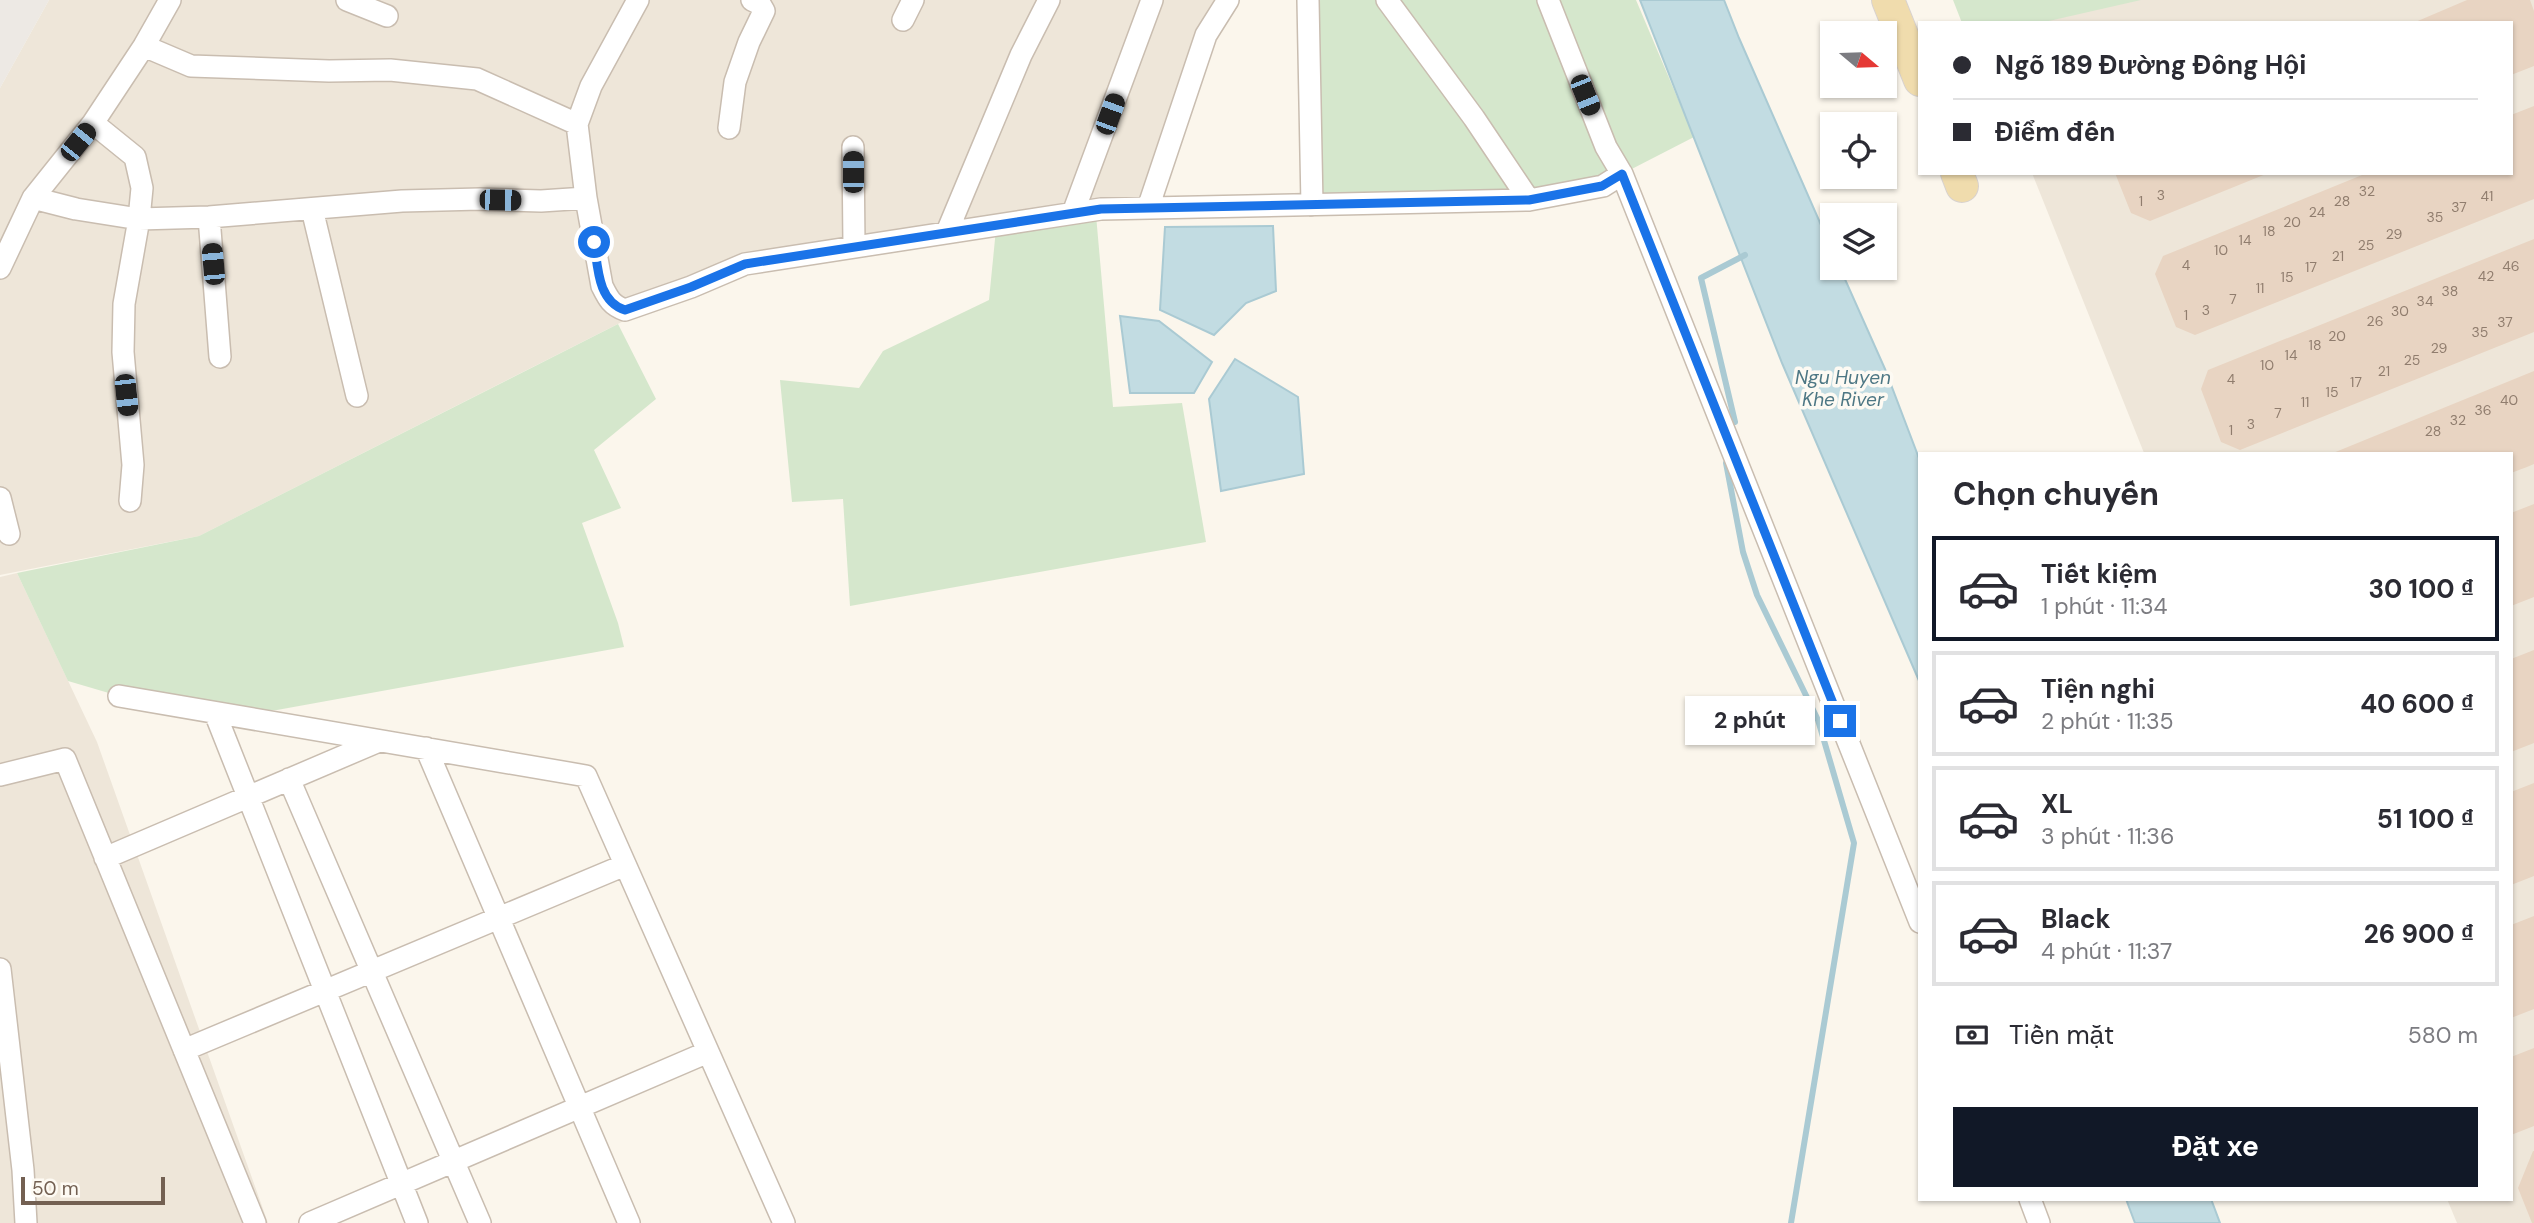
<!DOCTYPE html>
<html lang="vi">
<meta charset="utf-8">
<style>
body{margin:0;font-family:"DM Sans",sans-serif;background:#f7f7f7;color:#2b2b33;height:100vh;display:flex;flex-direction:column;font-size:26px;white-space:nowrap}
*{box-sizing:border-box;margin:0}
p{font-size:23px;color:#7c7c81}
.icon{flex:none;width:38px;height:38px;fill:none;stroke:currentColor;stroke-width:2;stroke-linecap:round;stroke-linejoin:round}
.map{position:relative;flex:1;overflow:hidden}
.details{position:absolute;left:1918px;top:452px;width:595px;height:749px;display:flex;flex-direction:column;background:#fff;border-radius:0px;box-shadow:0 2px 5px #0004}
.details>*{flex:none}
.top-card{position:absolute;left:1918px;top:21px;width:595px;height:154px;border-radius:0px;box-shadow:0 2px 5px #0004;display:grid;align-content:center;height:154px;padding:0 35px;background:#fff}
.needle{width:46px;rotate:109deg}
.controls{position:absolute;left:1820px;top:21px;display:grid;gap:14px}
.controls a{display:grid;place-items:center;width:77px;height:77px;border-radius:0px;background:#fff;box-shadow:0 2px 5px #0004;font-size:35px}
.scale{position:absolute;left:21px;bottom:18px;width:144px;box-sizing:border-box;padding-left:7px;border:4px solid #736052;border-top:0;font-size:19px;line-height:24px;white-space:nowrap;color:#736052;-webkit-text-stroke:5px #fdfaf3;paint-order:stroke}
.end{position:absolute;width:32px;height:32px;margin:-16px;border:9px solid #1a73e8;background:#fff;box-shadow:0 0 0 4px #fff}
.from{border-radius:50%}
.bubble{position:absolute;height:49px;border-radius:0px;background:#fff;box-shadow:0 2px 5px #0004;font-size:23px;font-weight:700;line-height:49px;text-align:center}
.car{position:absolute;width:21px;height:42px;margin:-21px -10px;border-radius:9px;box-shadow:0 0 5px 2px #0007;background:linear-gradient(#222 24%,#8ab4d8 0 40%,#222 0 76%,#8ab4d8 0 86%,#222 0)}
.top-card b{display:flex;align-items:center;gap:24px;height:66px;font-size:26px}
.top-card b+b{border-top:2px solid #e1e1e2}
.top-card i{width:18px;height:18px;background:#2b2b33}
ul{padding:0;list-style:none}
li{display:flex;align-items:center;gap:21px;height:105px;margin:0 14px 10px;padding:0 21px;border:4px solid #e1e1e2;border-radius:0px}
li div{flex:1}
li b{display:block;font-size:26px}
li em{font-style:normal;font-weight:700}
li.selected{border-color:#111827}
li>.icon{width:63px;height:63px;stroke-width:1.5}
h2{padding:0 35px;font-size:32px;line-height:84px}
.pay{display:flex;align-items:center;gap:18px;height:77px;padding:0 35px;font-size:26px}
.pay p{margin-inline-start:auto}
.action{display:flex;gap:14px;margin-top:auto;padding:14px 35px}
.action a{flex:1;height:80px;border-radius:0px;background:#111827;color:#fff;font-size:28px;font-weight:700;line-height:80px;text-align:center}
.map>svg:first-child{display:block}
</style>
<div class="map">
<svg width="2534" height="1223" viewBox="0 0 2534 1223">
<rect width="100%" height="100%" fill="#fbf6ec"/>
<!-- residential -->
<path fill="#eee6d9" d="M49 0H1228L1148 208 745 264 691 287 199 536 0 575V88Z
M1963 0H2534V1223H2457L2447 1199H2511V453H2144L2032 173H2511V23H1972Z
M17 573 97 742 268 1223H0V577Z"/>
<!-- industrial -->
<path fill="#ede9e4" d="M0 0H49L0 88Z"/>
<!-- green -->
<path fill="#d5e7cc" d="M1308 0H1636L1694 137 1622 174 1529 200 1312 205Z
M1953 0H2141L2040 23H1962Z
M1096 215 1113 407 1182 403 1206 542 850 606 843 499 792 502 780 380 859 388 883 351 989 300 996 229Z
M618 324 656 399 594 450 621 508 582 523 618 623 624 647 277 710 215 713 119 696 68 681 17 573 199 536Z"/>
<!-- water -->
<path fill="#c2dce2" stroke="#aacad3" stroke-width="2" d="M1640 0H1724L1739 38 1832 250V268H1840L1885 369 1920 461V683L1782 363Z
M1273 226 1276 291 1246 303 1214 335 1160 310 1165 227Z
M1120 316 1159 321 1212 362 1194 393H1130Z
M1235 359 1298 397 1304 474 1221 491 1209 399Z
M2126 1199H2211L2220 1223H2135Z"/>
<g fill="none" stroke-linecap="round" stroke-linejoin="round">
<!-- stream -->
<path stroke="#aacad3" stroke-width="6" d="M1735 422 1701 278 1745 255
M1726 463 1743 552 1757 595 1818 720 1854 843 1791 1223"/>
</g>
<!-- building -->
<path fill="#e8d4c2" d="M2467 0H2530L2534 11V66L2511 75V23H2413Z
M2534 106V199L2195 335 2176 327 2155 274 2163 256 2367 173H2511V115Z
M2115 173H2266V174L2150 221 2131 213Z
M2534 239V332L2240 450 2221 442 2201 389 2208 370Z
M2534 371V464L2527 467 2511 473V453H2333Z
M2534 504V597L2511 606V513Z
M2534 650V743L2511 752V659Z
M2534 783V876L2511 885V792Z
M2534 916V1009L2511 1018V925Z
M2534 1048V1126L2511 1135V1057Z
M2533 1151H2534V1223H2532L2518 1188Z"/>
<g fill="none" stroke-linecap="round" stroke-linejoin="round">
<defs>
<path id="street" d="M347 0 387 16
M638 0 591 86 577 124 586 198 602 286C608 298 611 305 625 310L691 287 745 264 1101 209 1529 200 1603 186 1622 174 1606 147 1548 0
M1308 0 1312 205
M1387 0 1474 118 1529 200
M903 20 913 0
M144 46 191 66 329 71 390 70 477 79 577 124
M93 123 135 157 142 188 139 219 124 304 123 352 133 465 130 501
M729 128 735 82 749 42 764 11 760 4 752 0
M853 147 854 246
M1622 174 1920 922
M33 198 76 209 139 219 209 217 402 201 480 199 541 201 586 198
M1148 208 1206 35 1228 0
M312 209 357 396
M1073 213 1152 0
M209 217 220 357
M947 232 1021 55 1049 0
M0 268 33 198 93 123 144 46 170 0
M0 498 9 534
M119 696 586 776 784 1223
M215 713 417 1223
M426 748 629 1223
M0 775 65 759 255 1223
M289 779 480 1223
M105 858 379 741
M0 969 23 1170 26 1223
M184 1050 625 865
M2030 1199 2039 1223
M310 1223 708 1052"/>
<path id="primary" d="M1888 0 1920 80
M1957 173 1962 186"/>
</defs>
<!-- street casing -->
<use href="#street" stroke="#c9bdb0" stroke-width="24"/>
<!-- primary casing -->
<use href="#primary" stroke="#d8d2cf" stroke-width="34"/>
<!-- street -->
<use href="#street" stroke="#fff" stroke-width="21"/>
<!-- primary -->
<use href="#primary" stroke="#f0dcad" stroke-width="32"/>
</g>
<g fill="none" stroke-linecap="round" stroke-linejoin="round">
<!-- route -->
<path stroke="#1a73e8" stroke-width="9" d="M594 242C598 266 597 301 625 310L691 287 745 264 1101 209 1529 200 1602 186 1622 174 1840 721"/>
</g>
<g text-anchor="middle" stroke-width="7" stroke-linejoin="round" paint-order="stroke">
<!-- number labels -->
<g font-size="14" fill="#907d6e">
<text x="2367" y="196">32</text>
<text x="2161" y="200">3</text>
<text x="2487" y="201">41</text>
<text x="2141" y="206">1</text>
<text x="2342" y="206">28</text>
<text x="2459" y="212">37</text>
<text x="2317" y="217">24</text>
<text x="2435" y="222">35</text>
<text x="2292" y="227">20</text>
<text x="2269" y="236">18</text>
<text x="2394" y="239">29</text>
<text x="2245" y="245">14</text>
<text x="2366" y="250">25</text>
<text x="2221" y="255">10</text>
<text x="2338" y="261">21</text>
<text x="2186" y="270">4</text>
<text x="2511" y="271">46</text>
<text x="2311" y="272">17</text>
<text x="2486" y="281">42</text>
<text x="2287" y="282">15</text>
<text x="2260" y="293">11</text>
<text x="2450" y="296">38</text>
<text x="2233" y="304">7</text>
<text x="2425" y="306">34</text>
<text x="2206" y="315">3</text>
<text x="2400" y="316">30</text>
<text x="2186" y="320">1</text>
<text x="2375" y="326">26</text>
<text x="2505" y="327">37</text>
<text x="2480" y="337">35</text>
<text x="2337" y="341">20</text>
<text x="2315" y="350">18</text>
<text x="2439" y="353">29</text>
<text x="2291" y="360">14</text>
<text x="2412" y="365">25</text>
<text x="2267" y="370">10</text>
<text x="2384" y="376">21</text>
<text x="2231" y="384">4</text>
<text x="2356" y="387">17</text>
<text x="2332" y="397">15</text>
<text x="2509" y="405">40</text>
<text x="2305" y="407">11</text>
<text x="2483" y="415">36</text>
<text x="2278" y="418">7</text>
<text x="2458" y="425">32</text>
<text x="2251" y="429">3</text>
<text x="2231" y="435">1</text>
<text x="2433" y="436">28</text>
</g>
<!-- water labels -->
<g font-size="19" font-style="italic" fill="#4d7784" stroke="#fdfaf3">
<text x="1843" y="384">Ngu Huyen<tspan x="1843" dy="22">Khe River</tspan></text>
</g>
</g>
</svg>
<div class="controls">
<a><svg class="needle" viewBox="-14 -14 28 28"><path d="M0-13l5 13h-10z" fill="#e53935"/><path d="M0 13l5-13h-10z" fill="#7c7c81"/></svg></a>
<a><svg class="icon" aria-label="locate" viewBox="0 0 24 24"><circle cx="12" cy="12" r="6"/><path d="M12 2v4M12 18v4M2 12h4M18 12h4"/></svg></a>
<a><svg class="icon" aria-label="layers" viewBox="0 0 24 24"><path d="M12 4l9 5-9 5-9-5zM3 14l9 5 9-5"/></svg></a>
</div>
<div class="scale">50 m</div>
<i class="end from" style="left:594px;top:242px"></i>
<i class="end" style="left:1840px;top:721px"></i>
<div class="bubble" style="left:1685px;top:696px;width:130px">2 phút</div>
<i class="car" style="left:1585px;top:95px;rotate:158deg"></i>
<i class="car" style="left:1110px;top:114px;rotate:20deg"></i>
<i class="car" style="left:78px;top:142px;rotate:39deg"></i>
<i class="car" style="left:853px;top:172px;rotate:0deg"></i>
<i class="car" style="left:500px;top:200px;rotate:91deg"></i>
<i class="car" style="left:213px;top:264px;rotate:355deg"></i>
<i class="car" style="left:126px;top:395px;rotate:174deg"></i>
<div class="top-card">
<b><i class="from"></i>Ngõ 189 Đường Đông Hội</b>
<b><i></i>Điểm đến</b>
</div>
<section class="details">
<h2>Chọn chuyến</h2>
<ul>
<li class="selected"><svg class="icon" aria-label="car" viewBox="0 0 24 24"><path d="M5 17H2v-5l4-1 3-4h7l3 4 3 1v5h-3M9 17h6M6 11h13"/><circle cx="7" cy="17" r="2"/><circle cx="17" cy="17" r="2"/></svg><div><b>Tiết kiệm</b><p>1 phút · 11:34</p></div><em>30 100 ₫</em></li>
<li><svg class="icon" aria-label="car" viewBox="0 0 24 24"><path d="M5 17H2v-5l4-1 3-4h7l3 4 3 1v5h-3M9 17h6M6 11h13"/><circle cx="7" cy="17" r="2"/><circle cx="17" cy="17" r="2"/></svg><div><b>Tiện nghi</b><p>2 phút · 11:35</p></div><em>40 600 ₫</em></li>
<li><svg class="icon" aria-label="car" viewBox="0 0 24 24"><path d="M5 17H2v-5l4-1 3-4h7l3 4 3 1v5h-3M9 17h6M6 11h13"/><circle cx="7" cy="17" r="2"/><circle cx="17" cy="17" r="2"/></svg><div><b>XL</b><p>3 phút · 11:36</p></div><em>51 100 ₫</em></li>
<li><svg class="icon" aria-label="car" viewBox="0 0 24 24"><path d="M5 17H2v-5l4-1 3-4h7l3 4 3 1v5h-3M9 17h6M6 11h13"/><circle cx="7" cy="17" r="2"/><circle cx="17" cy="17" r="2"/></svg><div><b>Black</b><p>4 phút · 11:37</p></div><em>26 900 ₫</em></li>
</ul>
<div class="pay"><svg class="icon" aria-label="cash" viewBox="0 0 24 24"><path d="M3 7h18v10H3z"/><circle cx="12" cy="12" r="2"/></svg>Tiền mặt<p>580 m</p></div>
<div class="action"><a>Đặt xe</a></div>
</section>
</div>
